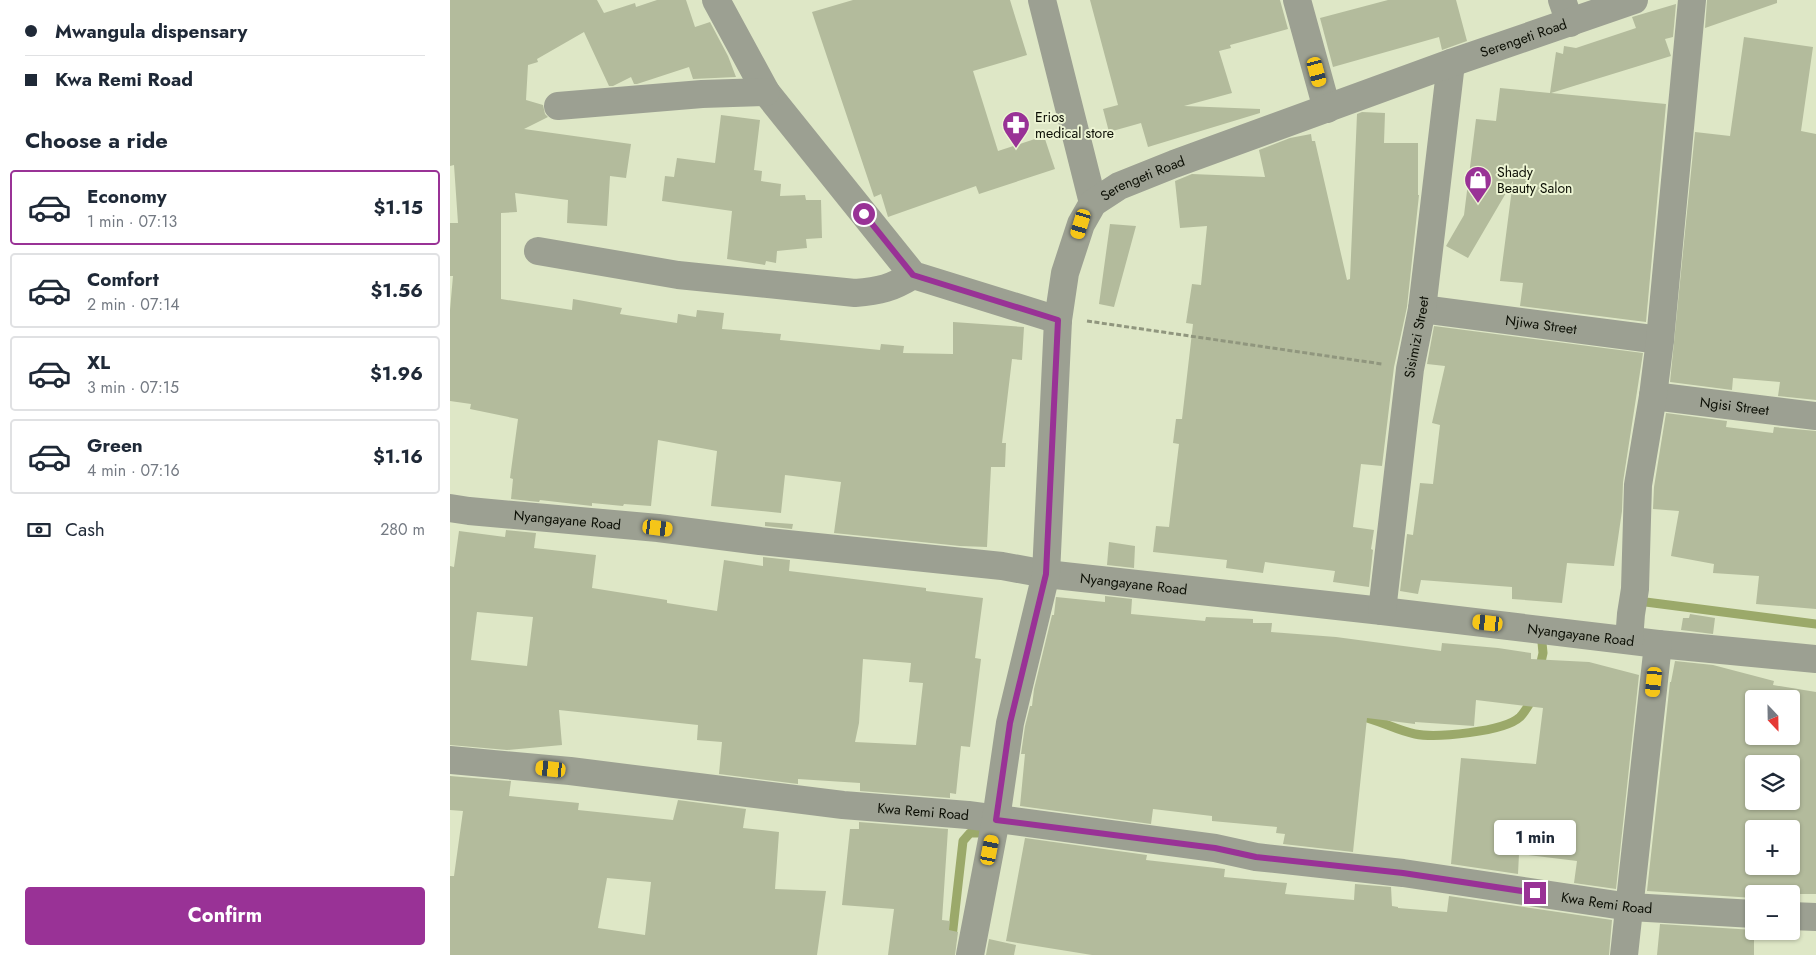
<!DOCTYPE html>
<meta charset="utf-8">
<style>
body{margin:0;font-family:Jost,sans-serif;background:#f6f6f7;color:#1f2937;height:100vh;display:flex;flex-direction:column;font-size:19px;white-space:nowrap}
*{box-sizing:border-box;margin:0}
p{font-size:16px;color:#747a83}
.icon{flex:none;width:28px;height:28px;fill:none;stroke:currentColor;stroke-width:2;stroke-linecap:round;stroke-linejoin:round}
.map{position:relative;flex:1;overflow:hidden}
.panel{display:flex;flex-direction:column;background:#fff;width:450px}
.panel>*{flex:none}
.top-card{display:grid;align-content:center;height:110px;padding:0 25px;background:#fff}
.needle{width:32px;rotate:158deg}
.fabs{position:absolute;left:1295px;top:690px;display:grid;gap:10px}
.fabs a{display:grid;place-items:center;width:55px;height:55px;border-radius:5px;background:#fff;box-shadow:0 1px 4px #0004;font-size:25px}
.end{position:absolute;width:22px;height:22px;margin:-11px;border:6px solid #993296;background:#fff;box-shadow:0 0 0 2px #fff}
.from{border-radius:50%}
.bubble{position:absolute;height:35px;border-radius:5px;background:#fff;box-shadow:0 1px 4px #0004;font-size:16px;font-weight:700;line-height:35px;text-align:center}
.car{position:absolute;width:15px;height:30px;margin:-15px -8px;border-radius:6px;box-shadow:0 0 4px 1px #0007;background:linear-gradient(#f5c518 24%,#345 0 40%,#f5c518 0 76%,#345 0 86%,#f5c518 0)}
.top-card b{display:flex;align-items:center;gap:18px;height:48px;font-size:19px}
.top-card b+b{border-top:1px solid #e0e1e3}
.top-card i{width:12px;height:12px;background:#1f2937}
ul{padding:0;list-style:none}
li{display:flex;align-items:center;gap:15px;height:75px;margin:0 10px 8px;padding:0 15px;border:2px solid #e0e1e3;border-radius:5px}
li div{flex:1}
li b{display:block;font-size:19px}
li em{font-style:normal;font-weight:700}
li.selected{border-color:#993296}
li>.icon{width:45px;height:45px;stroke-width:1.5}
h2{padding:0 25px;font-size:22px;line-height:60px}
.pay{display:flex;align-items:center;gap:12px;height:55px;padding:0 25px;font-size:19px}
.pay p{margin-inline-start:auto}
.action{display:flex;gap:10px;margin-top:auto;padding:10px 25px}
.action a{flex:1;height:58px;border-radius:5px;background:#993296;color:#fff;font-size:20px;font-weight:700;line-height:58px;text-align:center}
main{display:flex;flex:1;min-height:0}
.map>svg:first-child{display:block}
</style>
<main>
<section class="panel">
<div class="top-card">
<b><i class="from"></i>Mwangula dispensary</b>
<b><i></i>Kwa Remi Road</b>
</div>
<h2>Choose a ride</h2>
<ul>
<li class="selected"><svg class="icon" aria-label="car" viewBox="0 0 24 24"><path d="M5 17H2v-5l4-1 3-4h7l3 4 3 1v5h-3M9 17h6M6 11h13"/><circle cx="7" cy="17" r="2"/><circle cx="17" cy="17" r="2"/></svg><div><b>Economy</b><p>1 min · 07:13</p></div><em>$1.15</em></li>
<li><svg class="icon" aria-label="car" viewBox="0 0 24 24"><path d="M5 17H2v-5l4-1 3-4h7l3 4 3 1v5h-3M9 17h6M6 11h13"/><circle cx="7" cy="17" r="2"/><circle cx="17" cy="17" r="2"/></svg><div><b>Comfort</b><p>2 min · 07:14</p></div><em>$1.56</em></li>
<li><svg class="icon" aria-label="car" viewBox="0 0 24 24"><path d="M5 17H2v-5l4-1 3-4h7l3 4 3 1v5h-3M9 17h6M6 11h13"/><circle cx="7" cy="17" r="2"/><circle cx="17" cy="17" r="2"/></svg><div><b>XL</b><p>3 min · 07:15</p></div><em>$1.96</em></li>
<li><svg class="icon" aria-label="car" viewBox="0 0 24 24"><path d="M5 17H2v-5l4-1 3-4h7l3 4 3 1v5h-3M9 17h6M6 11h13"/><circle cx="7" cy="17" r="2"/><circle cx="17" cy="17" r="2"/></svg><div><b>Green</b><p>4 min · 07:16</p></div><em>$1.16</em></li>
</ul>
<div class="pay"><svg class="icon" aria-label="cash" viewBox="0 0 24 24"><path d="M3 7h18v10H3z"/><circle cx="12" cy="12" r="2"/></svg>Cash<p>280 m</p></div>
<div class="action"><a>Confirm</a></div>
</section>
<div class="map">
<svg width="1366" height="955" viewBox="0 0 1366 955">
<rect width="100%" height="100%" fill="#dee7c6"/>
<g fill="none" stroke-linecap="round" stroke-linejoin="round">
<!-- stream -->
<path stroke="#9ba96a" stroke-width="9" d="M1186 603 1188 601 1366 624
M1089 671 1093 653 1091 632
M910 716C929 720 946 730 965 734 986 738 1054 732 1070 717 1075 712 1079 704 1083 698
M500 955 513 841 520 833H535"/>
</g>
<!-- building -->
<path fill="#b3bb9c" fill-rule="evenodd" d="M0 0H147L154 13 185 3 186 7 207 0H236L245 27 260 22 278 56 286 77 243 79 239 67 187 84H184L181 77 163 86H159L134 32 87 59 88 62 78 65 76 100 93 105 95 114 98 117 74 129 181 144 176 178 160 176 157 226 117 223 118 200 65 193 67 212 51 213V299L122 310 123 299 172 308 170 314 227 323 228 314 246 317 247 310 274 313 272 329 331 334 330 340 430 350 431 344 454 346 453 353 503 354V322L574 327 572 360 562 359 552 443H556L555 467H541L537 547 510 546 384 533 391 482 335 475 331 513 261 506 267 451 208 440 201 506 174 504 173 506 142 503V506L90 500 89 502 61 499 63 479 60 478 68 419 20 409 21 404 0 401V310L3 276H0V223H8L4 165 0 166Z
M403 0H560L577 55 523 71 548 151 594 136 605 169 529 194 526 186 438 217 431 194 424 197 362 12Z
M640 0H830L838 29 780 45 781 48 769 51 782 93 734 106 810 109V113L698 147 691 123 659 132 653 109 668 105Z
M938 0H1006L1017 41 992 50 989 37 883 67 870 18Z
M1257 0H1327V3L1255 28Z
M1226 4 1223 37 1215 39 1221 56 1101 93 1216 104 1196 322 1070 306 1073 283 1050 281 1063 181 1018 258 996 246 1014 215 1026 119 1046 121 1050 88 1100 93 1106 52 1113 54 1114 46 1126 48 1186 28 1182 17Z
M1294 37 1363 47 1351 131 1366 134V400L1328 396 1330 382 1283 378 1282 390 1220 382 1245 132 1280 136Z
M912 112 935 113 934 143H968V195H969L957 307 944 367 932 466 911 464 903 527 924 530 921 549 923 550 919 587 883 582 885 571 815 562 813 573 776 568 777 560 703 552 706 526 719 527 729 444 723 443 726 419H732L743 324 736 323 742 284 751 285 757 226 730 228 725 181 742 174 815 177 809 150 840 138 861 134 862 141H865L897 280 900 279 907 114Z
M271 115 310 120 304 170 312 171 311 181 331 184 330 196 355 195 356 200H371L372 238 356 239 357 248 327 251 326 263 316 261 315 265 277 259 282 211 212 201 215 176 224 177 227 158 265 163Z
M660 224 686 226 664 307 649 304Z
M984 326 1193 353 1173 482 1172 511 1164 566 1117 563 1112 603 1062 599V587L971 580 968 594 950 591 957 534 963 535 970 483 983 484 990 425 982 423 995 366 977 364Z
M1216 413 1277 421 1276 427 1323 433 1324 427 1366 431V609L1306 604 1309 576 1263 573 1264 564 1221 556 1229 511 1203 509 1204 487Z
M315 522 343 524 342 529 315 526Z
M56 530 86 533 84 548 146 555 142 588 217 600V603L267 611 274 560 313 566V557L340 560 339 571 476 588V591L533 598 525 658 531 659 520 747 511 746 506 794 500 793V798L410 791V783L348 779V784L269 774 272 742 247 740 248 725 109 710 112 745 57 750 0 745V566L4 567 9 531 55 537ZM27 612 83 617 77 666 21 660ZM413 659 461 663 459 682 473 683 466 745 405 742 409 723Z
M659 542 685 546 684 568 657 565Z
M655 596 682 599 681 614 755 621 756 617 803 619V623H822L821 632 886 637 991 651 992 643 1048 648 1081 653V659L1139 662 1189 675 1166 889 1124 883 1127 861 1069 854 1068 874 1001 864 1011 758 1086 764 1093 708 1026 700 1024 726 965 722V724L917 718 903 852 833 844 835 834 826 833 827 827 762 821V816L703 809 701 824 570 806 575 754H571L575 726 580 706H582L584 689 602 615H604L606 597 655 602Z
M1240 614 1265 618 1263 634 1231 630 1233 618H1239Z
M1225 661 1263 665 1324 681 1323 685 1366 692V894H1304V898L1197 891 1220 682H1221ZM1304 699H1341V736H1304ZM1304 764H1341V801H1304ZM1304 829H1341V866H1304Z
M0 776 61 781 59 796 129 803 128 810 223 820 228 800 296 809 293 828 329 832 325 889 376 891 367 955H0V876H4L13 811 0 810ZM157 878 201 882 195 935 148 928Z
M409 822 498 829 492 920 500 921 499 930 508 932 505 955H438L444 909 392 905 400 829H409Z
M575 838 697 855 696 860 775 869 774 877 837 883 835 894 904 900 905 884 941 887 942 906 948 907V908L997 912 999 896 1162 920 1159 955H642L556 941Z
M1210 924 1304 930V955H1207Z
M539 939 566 945 564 955H536Z"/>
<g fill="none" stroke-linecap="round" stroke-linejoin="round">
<!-- path -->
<path stroke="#90967e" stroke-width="3" stroke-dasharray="5 2.5" stroke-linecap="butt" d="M637 321 932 364"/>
<!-- street -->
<g stroke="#9ca092" stroke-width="28">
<path d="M266 0 316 92 463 275 608 320"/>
<path d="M592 0 643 203"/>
<path d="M847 0 877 109"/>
<path d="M1112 0 1120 23"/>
<path d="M108 106 252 94 316 92"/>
<path d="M88 251 228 275 405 293C430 291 442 288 463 275"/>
<path id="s1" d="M972 309 1210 340"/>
<path id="s2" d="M1203 396 1366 416"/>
<path id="s3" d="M0 508 19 511 208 528 310 541 552 566 596 574 932 611 1208 644 1366 659"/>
<path id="s4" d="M932 611 960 369 972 309 1001 63"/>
<path d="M1179 640 1181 614 1185 589 1188 485 1203 396 1210 340 1242 0"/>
<path id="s5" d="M0 760 120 771 393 805 518 815 765 848 806 857 953 873 1180 907 1304 914"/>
<path d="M1341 916 1366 917"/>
<path id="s6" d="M520 955 546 819 560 723 596 574 608 320 615 273 631 224 643 203 669 186 724 164 1001 63 1184 0"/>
<path d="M1174 955 1208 644"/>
</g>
</g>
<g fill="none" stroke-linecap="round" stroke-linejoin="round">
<!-- route -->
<path stroke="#993296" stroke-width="6" d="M414 214 463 275 608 320 596 574 560 723 546 820 765 848 806 857 953 873 1085 893"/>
</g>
<!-- icons -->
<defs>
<symbol id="pharmacy-pin" viewBox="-11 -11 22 30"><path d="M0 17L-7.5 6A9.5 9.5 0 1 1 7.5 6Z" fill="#993296" stroke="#ecf4d3"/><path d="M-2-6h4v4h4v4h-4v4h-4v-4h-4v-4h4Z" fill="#fff"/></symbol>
<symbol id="shop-pin" viewBox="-11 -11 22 30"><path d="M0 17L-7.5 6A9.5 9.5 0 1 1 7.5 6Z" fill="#993296" stroke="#ecf4d3"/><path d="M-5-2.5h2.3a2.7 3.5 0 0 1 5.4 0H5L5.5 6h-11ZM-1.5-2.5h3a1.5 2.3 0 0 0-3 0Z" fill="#fff"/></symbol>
</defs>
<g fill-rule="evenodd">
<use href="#pharmacy-pin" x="550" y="109" width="32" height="43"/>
<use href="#shop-pin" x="1012" y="164" width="32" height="43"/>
</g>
<g text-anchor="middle" stroke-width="4" stroke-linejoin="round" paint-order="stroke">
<!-- street labels -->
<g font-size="14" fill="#0b0e04" stroke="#ecf4d3">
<text dy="5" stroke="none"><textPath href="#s6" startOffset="1228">Serengeti Road</textPath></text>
<text dy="5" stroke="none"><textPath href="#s6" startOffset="822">Serengeti Road</textPath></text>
<text dy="5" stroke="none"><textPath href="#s1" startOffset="120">Njiwa Street</textPath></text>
<text dy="5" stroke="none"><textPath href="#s4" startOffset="276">Sisimizi Street</textPath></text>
<text dy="5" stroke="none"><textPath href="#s2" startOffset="82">Ngisi Street</textPath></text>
<text dy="5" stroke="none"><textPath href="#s3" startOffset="118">Nyangayane Road</textPath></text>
<text dy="5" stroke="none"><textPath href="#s3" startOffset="688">Nyangayane Road</textPath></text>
<text dy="5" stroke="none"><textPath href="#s3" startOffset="1138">Nyangayane Road</textPath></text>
<text dy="5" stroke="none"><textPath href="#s5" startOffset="476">Kwa Remi Road</textPath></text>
<text dy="5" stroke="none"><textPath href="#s5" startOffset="1166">Kwa Remi Road</textPath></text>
</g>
<!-- poi labels -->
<g font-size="14" fill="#0b0e04" stroke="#ecf4d3" text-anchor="start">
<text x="585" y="122">Erios<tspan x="585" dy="16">medical store</tspan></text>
<text x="1047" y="177">Shady<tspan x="1047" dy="16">Beauty Salon</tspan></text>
</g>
</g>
</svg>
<div class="fabs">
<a><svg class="needle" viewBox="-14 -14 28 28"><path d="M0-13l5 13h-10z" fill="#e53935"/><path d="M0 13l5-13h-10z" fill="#747a83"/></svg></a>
<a><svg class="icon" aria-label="layers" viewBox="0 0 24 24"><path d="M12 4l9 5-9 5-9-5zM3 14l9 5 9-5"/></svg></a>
<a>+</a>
<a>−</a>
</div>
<i class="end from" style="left:414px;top:214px"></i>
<i class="end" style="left:1085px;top:893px"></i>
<div class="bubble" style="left:1044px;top:820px;width:82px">1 min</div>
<i class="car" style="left:867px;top:72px;rotate:165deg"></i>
<i class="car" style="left:631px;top:224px;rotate:197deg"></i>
<i class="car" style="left:208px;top:528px;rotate:97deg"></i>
<i class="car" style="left:1038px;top:623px;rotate:276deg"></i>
<i class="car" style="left:1204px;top:682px;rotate:186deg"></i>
<i class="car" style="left:101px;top:769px;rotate:276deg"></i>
<i class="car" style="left:540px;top:850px;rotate:11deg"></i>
</div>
</main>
